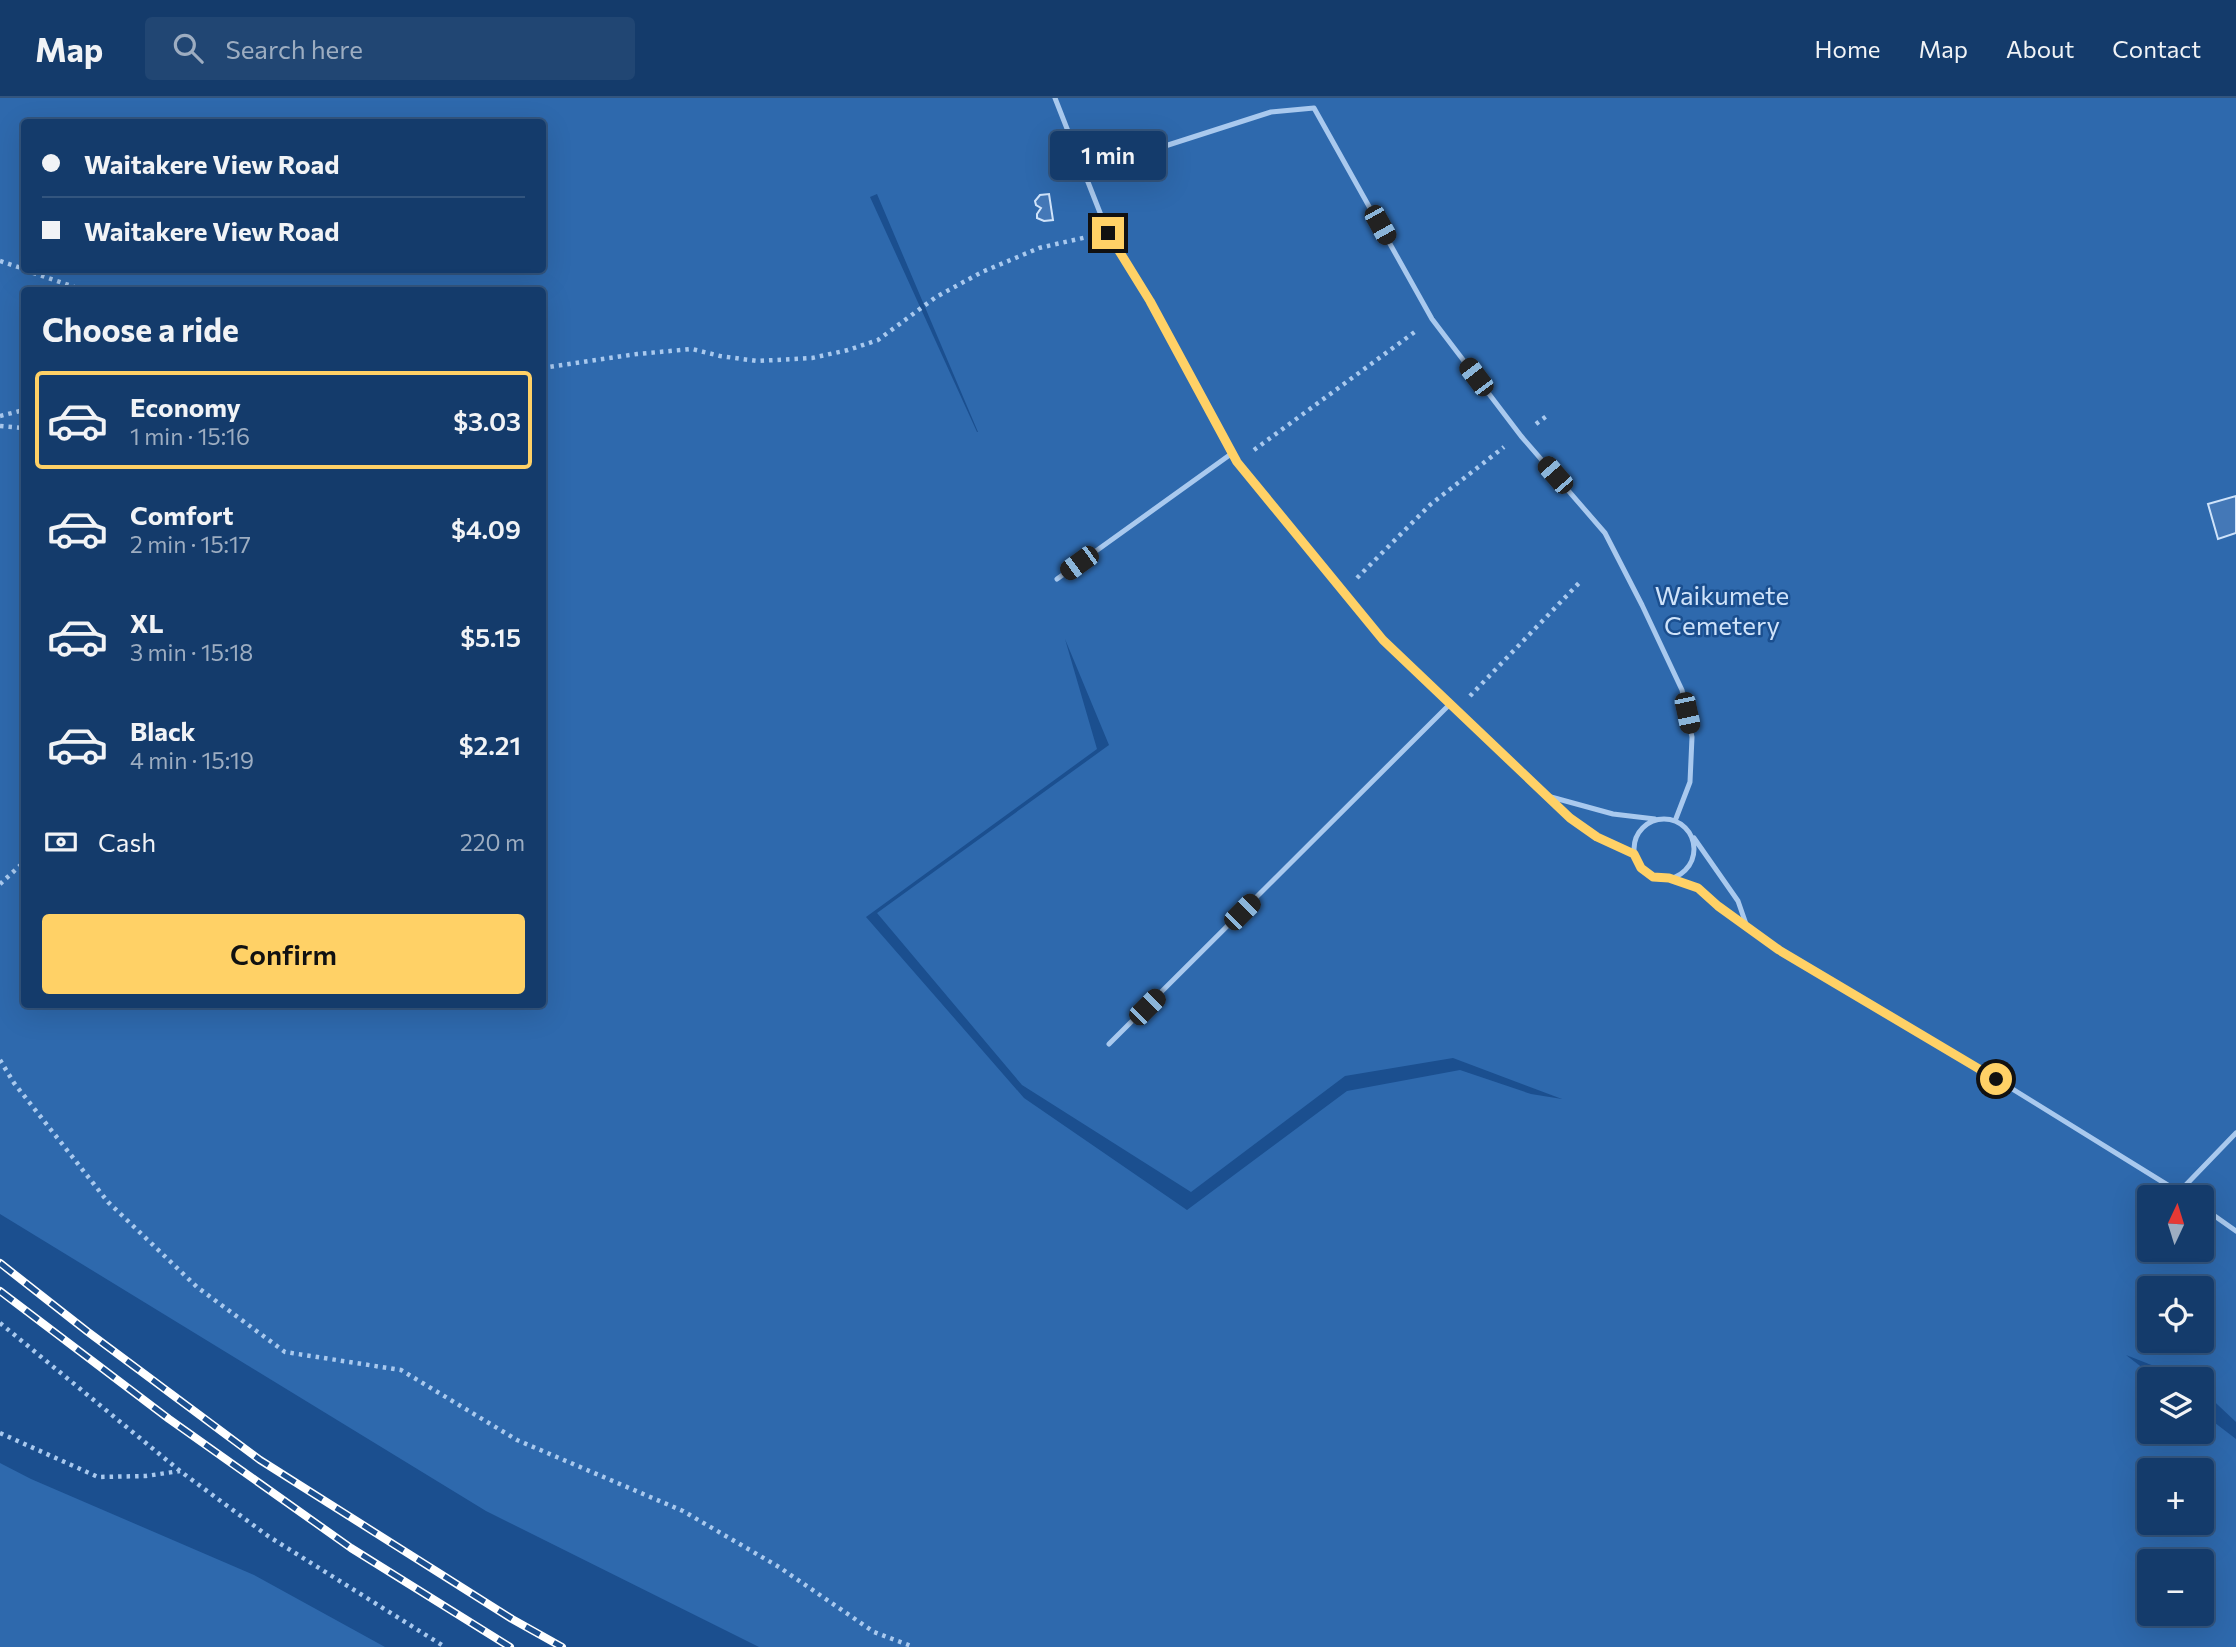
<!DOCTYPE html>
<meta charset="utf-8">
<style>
body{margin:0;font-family:Commissioner,sans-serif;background:#214673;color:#f1f3f6;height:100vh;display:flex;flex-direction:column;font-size:26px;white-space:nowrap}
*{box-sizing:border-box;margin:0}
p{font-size:23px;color:#9dadc1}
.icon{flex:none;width:38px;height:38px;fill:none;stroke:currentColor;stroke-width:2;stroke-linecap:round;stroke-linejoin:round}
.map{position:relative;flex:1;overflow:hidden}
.details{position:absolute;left:21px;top:189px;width:525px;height:721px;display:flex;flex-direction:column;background:#143b6b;border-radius:7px;box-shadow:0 7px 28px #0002,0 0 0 2px #33557e}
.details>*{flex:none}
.hud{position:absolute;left:21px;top:21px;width:525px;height:154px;border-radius:7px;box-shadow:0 7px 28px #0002,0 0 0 2px #33557e;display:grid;align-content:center;height:154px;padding:0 21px;background:#143b6b}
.needle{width:46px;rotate:4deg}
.fabs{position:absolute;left:2137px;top:1087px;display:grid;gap:14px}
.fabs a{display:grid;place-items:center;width:77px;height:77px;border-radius:7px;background:#143b6b;box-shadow:0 7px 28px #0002,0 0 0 2px #33557e;font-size:35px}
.end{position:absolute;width:32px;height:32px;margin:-16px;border:9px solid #ffd166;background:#111;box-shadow:0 0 0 4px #111}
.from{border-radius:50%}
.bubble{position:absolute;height:49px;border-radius:7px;background:#143b6b;box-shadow:0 7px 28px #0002,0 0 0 2px #33557e;font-size:23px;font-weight:600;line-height:49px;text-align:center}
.car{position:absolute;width:21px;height:42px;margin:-21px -10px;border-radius:9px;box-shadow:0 0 5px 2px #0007;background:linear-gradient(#222 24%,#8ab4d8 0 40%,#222 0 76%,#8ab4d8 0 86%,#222 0)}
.hud b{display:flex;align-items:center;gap:24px;height:66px;font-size:26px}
.hud b+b{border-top:2px solid #33557e}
.hud i{width:18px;height:18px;background:#f1f3f6}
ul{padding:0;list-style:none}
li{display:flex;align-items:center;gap:21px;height:98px;margin:0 14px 10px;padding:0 7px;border:4px solid transparent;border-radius:7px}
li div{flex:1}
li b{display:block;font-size:26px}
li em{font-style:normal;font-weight:600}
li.on{border-color:#ffd166}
li>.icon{width:63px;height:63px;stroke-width:1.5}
h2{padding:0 21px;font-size:32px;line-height:84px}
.pay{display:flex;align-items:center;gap:18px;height:77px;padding:0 21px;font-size:26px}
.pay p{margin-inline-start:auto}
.action{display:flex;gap:14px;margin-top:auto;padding:14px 21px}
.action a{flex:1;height:80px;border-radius:7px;background:#ffd166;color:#111;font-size:28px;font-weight:600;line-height:80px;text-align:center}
header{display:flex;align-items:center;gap:42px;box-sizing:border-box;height:98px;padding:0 35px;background:#143b6b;border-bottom:2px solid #33557e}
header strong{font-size:33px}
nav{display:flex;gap:38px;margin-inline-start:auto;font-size:24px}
.search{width:490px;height:63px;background:#214673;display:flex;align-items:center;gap:18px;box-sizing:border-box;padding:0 24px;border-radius:7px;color:#9dadc1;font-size:26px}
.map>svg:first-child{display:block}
</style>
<header>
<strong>Map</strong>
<div class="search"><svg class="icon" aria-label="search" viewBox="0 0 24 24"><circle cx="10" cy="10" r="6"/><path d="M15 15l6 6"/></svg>Search here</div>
<nav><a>Home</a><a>Map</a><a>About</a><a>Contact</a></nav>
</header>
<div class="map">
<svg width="2236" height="1549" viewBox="0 0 2236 1549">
<rect width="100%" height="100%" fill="#1b4f8f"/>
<!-- green -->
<path fill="#2e69ad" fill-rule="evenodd" d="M0 0H2236V1324L2202 1292V1281H2187L2126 1257 2157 1281H2149V1334H2202V1315L2236 1341V1549H759L486 1413 0 1116ZM24 24H542V172H24ZM877 96 978 334H977L870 99ZM24 192H542V906H24ZM1065 541 1109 647 877 815 1022 987 1191 1094 1345 978 1453 960 1562 1001 1531 996 1460 972 1347 993 1187 1112 1024 1000 866 819 1097 651ZM2149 1099H2202V1152H2149ZM2149 1190H2202V1242H2149ZM2149 1372H2202V1424H2149ZM2149 1463H2202V1516H2149Z
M0 1365 31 1381 254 1477 385 1549H0Z"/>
<!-- building -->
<path fill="#4478b7" stroke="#cfe3fa" stroke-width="2" d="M1049 96 1053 122 1044 123 1037 120V116L1041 110 1036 107 1035 103 1040 97Z
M2236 398V435L2218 441 2208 406Z"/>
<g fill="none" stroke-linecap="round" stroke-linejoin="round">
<!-- path -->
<path stroke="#a9c9ee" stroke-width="4.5" stroke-dasharray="3.5 5" stroke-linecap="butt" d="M0 163 24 171
M25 172 83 192
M542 270 637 256 692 251 720 258 757 263 812 260 848 252 878 242 936 199 982 174 1039 150 1087 139
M0 318 24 312
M1536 326 1548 317
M0 328 24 330
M1254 352 1416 233
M1357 480 1431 406 1504 349
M1470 598 1579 485
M0 786 24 764
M0 962 14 985 108 1104 197 1189 285 1254 401 1272 517 1342 683 1413 779 1469 874 1534 914 1549
M0 1225 180 1373 268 1438 445 1549
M0 1335 98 1379 146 1378 180 1373"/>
<!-- lane -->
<path stroke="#a9c9ee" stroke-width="5" d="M1055 0 1108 135 1150 203 1231 356 1383 542 1570 720 1597 739 1634 756
M1084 74 1271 14 1314 10 1432 221 1521 338 1605 435 1642 507 1682 592 1692 639 1690 684 1675 723
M1057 481 1231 356
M1551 699 1613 716 1655 721
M1634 751a30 30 0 1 1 60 0a30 30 0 1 1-60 0Z
M1694 740 1738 803 1746 826
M1669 780 1698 790 1718 809 1746 827 1779 852 1951 953 2187 1099
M1109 946 1450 606
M2179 1094 2236 1035
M2202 1109 2236 1133"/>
<defs>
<path id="rail" d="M0 1165 88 1234 260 1362 512 1521 562 1549
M0 1193 169 1321 351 1450 510 1549"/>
</defs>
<!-- rail casing -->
<use href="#rail" stroke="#fff" stroke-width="8"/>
<!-- rail -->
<use href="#rail" stroke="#1b4f8f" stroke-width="5" stroke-dasharray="16" stroke-linecap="butt"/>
</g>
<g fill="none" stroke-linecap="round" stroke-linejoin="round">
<!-- route -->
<path stroke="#ffd166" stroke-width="9" d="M1108 135 1150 203 1237 364 1383 542 1570 720 1597 739 1634 756 1641 770 1653 779 1669 780 1698 790 1718 808 1779 852 1996 981"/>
</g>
<g text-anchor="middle" stroke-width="5" stroke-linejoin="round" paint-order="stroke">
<!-- park labels -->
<g font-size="26" fill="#cfe3fa" stroke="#1b4f8f">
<text x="1722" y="507">Waikumete<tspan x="1722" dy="30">Cemetery</tspan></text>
</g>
</g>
</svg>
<div class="fabs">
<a><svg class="needle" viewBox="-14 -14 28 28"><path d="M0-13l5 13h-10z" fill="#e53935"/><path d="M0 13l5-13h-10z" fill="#9dadc1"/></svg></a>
<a><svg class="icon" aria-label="locate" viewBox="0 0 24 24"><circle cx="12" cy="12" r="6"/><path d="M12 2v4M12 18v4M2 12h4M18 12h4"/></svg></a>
<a><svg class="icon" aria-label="layers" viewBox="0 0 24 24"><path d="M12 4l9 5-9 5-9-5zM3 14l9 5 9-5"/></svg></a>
<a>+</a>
<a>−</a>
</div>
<i class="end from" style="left:1996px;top:981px"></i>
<i class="end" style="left:1108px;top:135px"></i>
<div class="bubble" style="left:1050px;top:33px;width:116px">1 min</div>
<i class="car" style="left:1380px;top:127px;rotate:151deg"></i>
<i class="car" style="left:1476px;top:279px;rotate:323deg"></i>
<i class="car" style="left:1555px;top:377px;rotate:319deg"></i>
<i class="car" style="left:1079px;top:465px;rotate:234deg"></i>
<i class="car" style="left:1687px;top:615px;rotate:168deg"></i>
<i class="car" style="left:1242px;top:814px;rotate:45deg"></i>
<i class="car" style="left:1147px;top:909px;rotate:45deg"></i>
<div class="hud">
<b><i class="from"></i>Waitakere View Road</b>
<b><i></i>Waitakere View Road</b>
</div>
<section class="details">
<h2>Choose a ride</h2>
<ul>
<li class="on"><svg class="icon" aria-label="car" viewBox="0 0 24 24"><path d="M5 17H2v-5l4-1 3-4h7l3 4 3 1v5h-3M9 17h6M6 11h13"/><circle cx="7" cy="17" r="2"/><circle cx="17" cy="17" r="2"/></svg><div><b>Economy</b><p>1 min · 15:16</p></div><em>$3.03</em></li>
<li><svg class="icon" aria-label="car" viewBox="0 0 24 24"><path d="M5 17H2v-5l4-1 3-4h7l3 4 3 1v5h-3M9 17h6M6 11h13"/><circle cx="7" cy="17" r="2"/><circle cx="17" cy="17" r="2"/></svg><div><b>Comfort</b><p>2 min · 15:17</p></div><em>$4.09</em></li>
<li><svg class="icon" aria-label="car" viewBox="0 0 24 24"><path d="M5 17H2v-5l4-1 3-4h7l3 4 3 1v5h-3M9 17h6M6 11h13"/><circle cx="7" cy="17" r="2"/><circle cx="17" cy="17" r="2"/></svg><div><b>XL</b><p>3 min · 15:18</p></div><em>$5.15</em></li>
<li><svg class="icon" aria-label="car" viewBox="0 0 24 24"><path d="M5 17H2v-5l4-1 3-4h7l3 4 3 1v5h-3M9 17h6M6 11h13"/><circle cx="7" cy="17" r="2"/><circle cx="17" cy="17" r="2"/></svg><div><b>Black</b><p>4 min · 15:19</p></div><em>$2.21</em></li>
</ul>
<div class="pay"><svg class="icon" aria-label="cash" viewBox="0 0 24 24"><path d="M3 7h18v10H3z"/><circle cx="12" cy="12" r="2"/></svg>Cash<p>220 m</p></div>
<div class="action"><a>Confirm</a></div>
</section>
</div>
